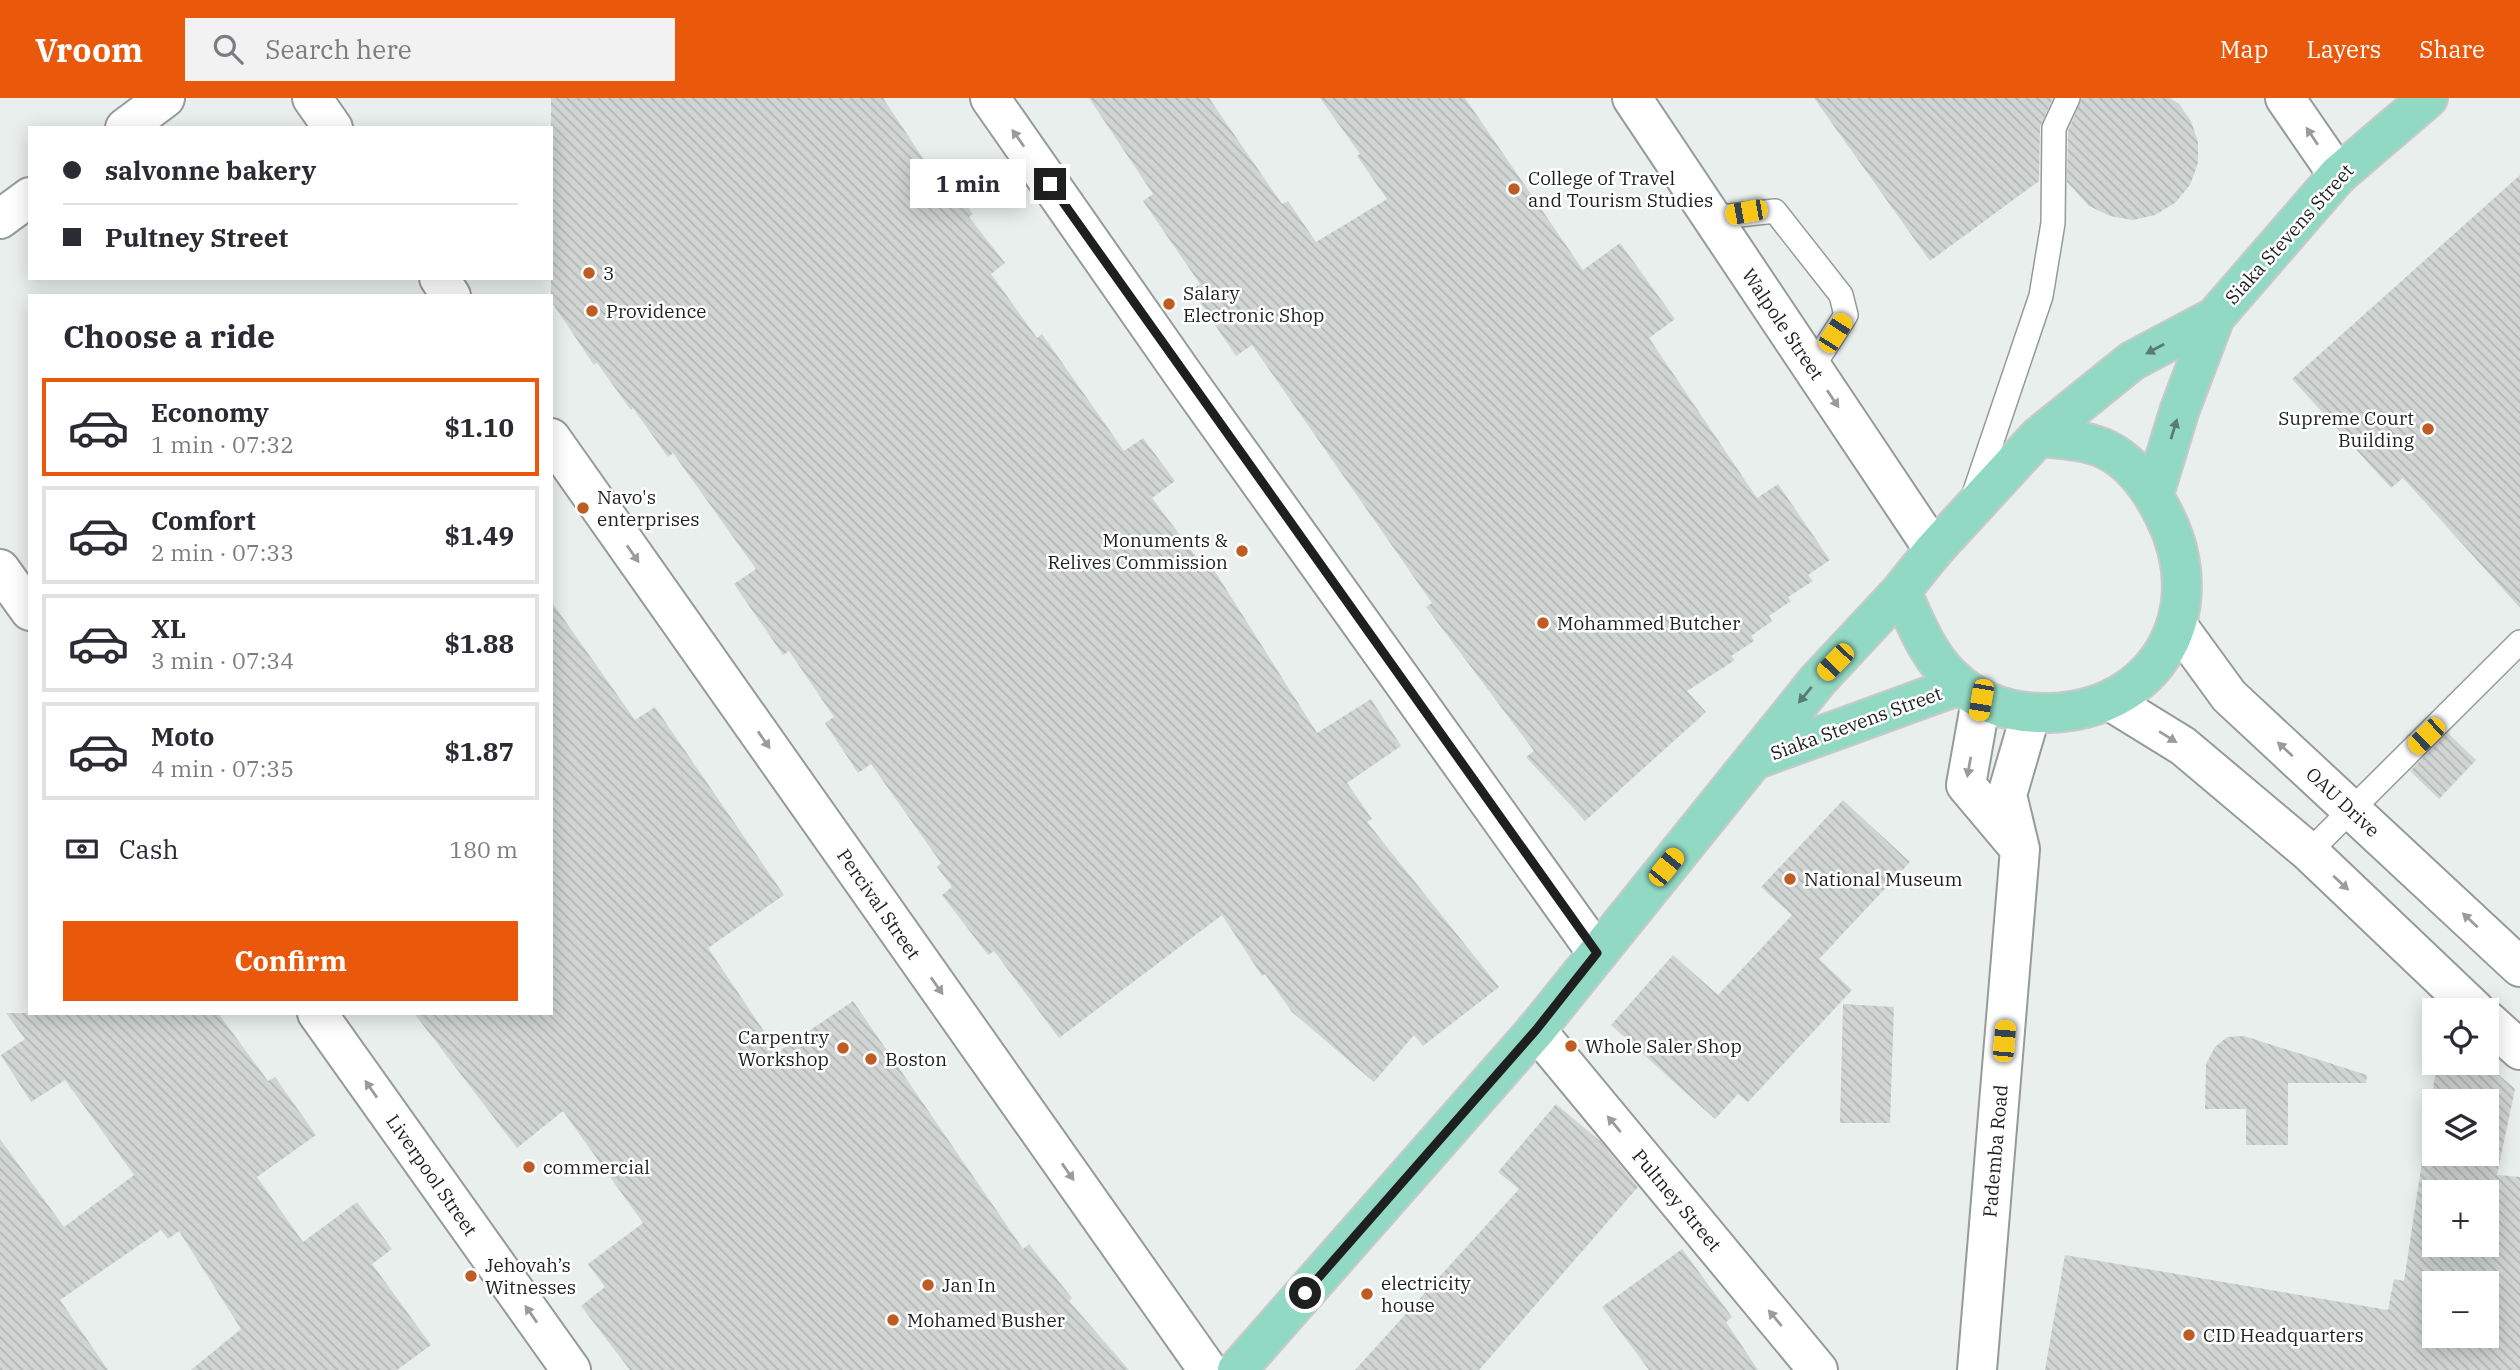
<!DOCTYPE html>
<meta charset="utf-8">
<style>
body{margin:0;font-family:"IBM Plex Serif",serif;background:#f2f2f3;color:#2b2b33;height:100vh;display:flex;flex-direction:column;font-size:26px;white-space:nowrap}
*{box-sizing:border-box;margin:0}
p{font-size:23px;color:#7c7c81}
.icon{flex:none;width:38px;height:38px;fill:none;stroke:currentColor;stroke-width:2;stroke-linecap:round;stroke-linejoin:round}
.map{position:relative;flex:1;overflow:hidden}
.sheet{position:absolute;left:28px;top:196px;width:525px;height:721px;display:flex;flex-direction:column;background:#fff;border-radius:0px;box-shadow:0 4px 18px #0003}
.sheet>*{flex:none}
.hud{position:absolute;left:28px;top:28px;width:525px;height:154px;border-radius:0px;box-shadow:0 4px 18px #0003;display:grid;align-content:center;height:154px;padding:0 35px;background:#fff}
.controls{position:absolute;left:2422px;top:900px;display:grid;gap:14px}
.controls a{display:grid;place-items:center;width:77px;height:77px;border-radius:0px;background:#fff;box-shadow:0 4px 18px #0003;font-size:35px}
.end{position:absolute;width:32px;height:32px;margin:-16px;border:9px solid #1e201f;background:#fff;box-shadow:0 0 0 4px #fff}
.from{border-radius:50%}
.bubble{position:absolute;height:49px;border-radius:0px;background:#fff;box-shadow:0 4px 18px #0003;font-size:23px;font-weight:800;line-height:49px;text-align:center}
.car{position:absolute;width:21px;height:42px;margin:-21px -10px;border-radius:9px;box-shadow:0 0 5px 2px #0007;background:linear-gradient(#f5c518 24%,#345 0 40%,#f5c518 0 76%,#345 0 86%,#f5c518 0)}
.hud b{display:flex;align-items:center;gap:24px;height:66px;font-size:26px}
.hud b+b{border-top:2px solid #e1e1e2}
.hud i{width:18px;height:18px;background:#2b2b33}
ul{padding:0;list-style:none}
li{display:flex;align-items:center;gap:21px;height:98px;margin:0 14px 10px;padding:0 21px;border:4px solid #e1e1e2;border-radius:0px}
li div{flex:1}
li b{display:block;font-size:26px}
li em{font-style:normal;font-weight:800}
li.on{border-color:#ea580c}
li>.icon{width:63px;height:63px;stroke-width:1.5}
h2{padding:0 35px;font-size:32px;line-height:84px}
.pay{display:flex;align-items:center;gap:18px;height:77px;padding:0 35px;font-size:26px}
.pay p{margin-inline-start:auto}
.button{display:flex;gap:14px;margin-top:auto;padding:14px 35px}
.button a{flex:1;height:80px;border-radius:0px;background:#ea580c;color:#fff;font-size:28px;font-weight:800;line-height:80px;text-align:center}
header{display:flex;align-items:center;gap:42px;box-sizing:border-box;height:98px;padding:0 35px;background:#ea580c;color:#fff}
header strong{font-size:33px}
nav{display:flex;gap:38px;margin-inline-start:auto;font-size:24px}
.search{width:490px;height:63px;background:#f2f2f3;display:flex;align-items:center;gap:18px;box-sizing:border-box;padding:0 24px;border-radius:0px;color:#7c7c81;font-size:26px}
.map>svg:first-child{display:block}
</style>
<header>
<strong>Vroom</strong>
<div class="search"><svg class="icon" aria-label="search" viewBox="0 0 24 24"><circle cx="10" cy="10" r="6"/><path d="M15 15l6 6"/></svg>Search here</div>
<nav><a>Map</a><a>Layers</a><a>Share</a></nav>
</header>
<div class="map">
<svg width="2520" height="1272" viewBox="0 0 2520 1272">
<defs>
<pattern id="building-back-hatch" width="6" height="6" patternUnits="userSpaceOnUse" patternTransform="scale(1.75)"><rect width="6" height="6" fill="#d0d5d3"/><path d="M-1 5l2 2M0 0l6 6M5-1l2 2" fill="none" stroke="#b2b7b5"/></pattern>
</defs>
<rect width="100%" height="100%" fill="#e9efec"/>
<!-- building -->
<path fill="url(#building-back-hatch)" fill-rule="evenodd" d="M551 0H883L936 80 942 76 973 116 969 119 1005 165 991 176 1037 240 1042 236 1124 353 1143 340 1175 383 1152 400 1201 465 1207 461 1317 635 1371 601 1401 648 1347 685 1372 721 1367 724 1499 889 1423 948 1414 937 1374 984 1292 914 1265 876 1262 878 1222 817 1059 940 994 853 988 857 942 797 952 789 937 769 941 765 871 666 858 675 825 625 834 619 789 553 783 557 734 486 756 471 673 355 668 359 633 310 631 312 597 265 594 267 551 203Z
M1089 0H1209L1282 106 1288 103 1316 144 1387 101 1357 58 1360 56 1320 0H1465L1583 172 1620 145 1675 221 1649 240 1757 400 1778 386 1830 462 1808 477 1813 483 1788 499 1791 503 1769 518 1772 523 1751 538 1754 543 1731 558 1735 562 1687 593 1706 614 1585 723 1526 659 1534 653 1426 509 1432 505 1252 247 1236 258 1192 192 1200 186 1143 103 1153 96Z
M1814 0H2053L2040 29 2039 83 1930 163Z
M2082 0H2170L2179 6 2191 23 2198 44V65L2190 87 2175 105 2155 117 2133 122 2110 118 2089 108 2067 84 2068 33Z
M2520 77V510L2403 380 2391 390 2292 281Z
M551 503 635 622 655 609 784 797 708 850 778 954 853 903 1023 1151 1029 1146 1072 1200 1069 1203 1129 1272H630L581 1208 605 1189 588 1166 643 1125 563 1013 517 1050 414 915H551Z
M2448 635 2476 662 2439 701 2410 673Z
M1843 702 1910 764 1819 861 1852 892 1748 1004 1738 996 1715 1021 1611 927 1673 857 1718 897 1792 817 1761 789Z
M1843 906 1894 909 1890 1025H1840Z
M6 915H218L268 983 275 979 316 1037 257 1079 303 1144 357 1104 392 1151 372 1166 431 1247 397 1272H191L241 1231 179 1133 168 1141 161 1132 60 1202 108 1272H0V1041L64 1129 134 1077 65 982 31 1004 1 957 25 941Z
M2244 938 2367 977 2366 985H2288V1047H2246V1011H2205L2206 966 2215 949 2227 939Z
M2437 964H2484L2515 991 2497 1077 2520 1079V1272H2045L2065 1157 2388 1212 2394 1181 2404 1183ZM2434 1003H2487V1055H2434ZM2434 1094H2487V1146H2434ZM2434 1185H2487V1237H2434Z
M1556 1006 1601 1044 1638 1089 1479 1272H1355L1519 1091 1498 1074Z
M1682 1151 1732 1219 1726 1224 1758 1272H1649L1602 1209Z"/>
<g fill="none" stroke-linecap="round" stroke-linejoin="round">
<defs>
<path id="service" d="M1712 120 1775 113 1841 197 1846 217 1812 270
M1973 399 2041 198 2053 125 2054 30 2068 0
M2309 754 2520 544"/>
<path id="minor" d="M312 0 333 30
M990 0 1185 279 1597 855
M1632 0 1934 452
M2285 0 2338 77
M439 180 451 198
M551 340 1208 1272
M0 471 30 513
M317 915 571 1272
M1536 932 1818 1272"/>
<path id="tertiary" d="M2178 528 2229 598 2520 869
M2110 603 2183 648 2309 754 2475 912
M2487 922 2520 952"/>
<path id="secondary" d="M125 30 165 0
M0 121 30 99
M1981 602 1966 687 2014 744
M1977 1272 2020 751 2007 697 2031 615"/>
<path id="primary" d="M2038 339C2055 341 2074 341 2091 346 2126 355 2149 387 2164 417 2213 513 2157 613 2048 615 2011 616 1979 606 1952 580 1927 557 1915 523 1901 493L1934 452Z
M2038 339 2132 263 2215 219
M2154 396 2180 311 2215 219 2338 77 2428 0
M1754 662 1960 587
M1237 1272 1536 932 1818 582 1901 493"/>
</defs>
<!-- service casing -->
<use href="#service" stroke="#969b99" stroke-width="26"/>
<!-- minor casing -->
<use href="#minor" stroke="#969b99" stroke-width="42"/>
<!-- tertiary casing -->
<use href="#tertiary" stroke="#969b99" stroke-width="42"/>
<!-- secondary casing -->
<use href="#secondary" stroke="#969b99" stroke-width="42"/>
<!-- primary casing -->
<use href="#primary" stroke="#c9c9c9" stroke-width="42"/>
<!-- service -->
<use href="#service" stroke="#fff" stroke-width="23"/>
<!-- minor -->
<use href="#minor" stroke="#fff" stroke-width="38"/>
<!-- tertiary -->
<use href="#tertiary" stroke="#fff" stroke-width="38"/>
<!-- secondary -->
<use href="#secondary" stroke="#fff" stroke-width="38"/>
<!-- primary -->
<use href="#primary" stroke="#92d9c4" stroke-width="38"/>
</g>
<!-- one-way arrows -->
<defs><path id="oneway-solid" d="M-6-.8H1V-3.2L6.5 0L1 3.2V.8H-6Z" transform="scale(1.75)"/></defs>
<g fill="#9a9b9a">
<use href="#oneway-solid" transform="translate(2312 38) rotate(-124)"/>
<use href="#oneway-solid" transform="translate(1018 40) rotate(-125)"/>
<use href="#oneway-solid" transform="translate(1833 301) rotate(56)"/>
<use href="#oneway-solid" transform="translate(633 456) rotate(55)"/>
<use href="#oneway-solid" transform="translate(2168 639) rotate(32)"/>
<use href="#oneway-solid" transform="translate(764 642) rotate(55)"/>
<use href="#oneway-solid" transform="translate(2285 651) rotate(-137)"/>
<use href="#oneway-solid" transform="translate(1969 669) rotate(100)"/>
<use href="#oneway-solid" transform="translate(2341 785) rotate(43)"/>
<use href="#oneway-solid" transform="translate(2470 822) rotate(-137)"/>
<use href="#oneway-solid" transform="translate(937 888) rotate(55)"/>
<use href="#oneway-solid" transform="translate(371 991) rotate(-125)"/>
<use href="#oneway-solid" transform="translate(1614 1026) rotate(-130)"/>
<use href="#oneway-solid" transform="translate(1068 1074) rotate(55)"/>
<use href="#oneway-solid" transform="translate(531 1216) rotate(-125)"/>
<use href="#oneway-solid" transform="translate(1775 1220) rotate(-130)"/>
</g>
<g fill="#587c72">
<use href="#oneway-solid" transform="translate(2155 251) rotate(152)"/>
<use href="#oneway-solid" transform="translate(2174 331) rotate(-73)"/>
<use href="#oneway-solid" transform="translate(1805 597) rotate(129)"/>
</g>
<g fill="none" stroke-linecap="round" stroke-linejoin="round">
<!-- route -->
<path stroke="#1e201f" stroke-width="9" d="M1050 86 1597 855 1536 932 1305 1195"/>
</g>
<!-- markers -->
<g fill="#bf5c23" stroke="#fff" stroke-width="2.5">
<circle cx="1514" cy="91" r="7"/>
<circle cx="589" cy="175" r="7"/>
<circle cx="1169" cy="206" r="7"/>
<circle cx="592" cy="213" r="7"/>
<circle cx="2428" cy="331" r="7"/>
<circle cx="583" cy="410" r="7"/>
<circle cx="1242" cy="453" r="7"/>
<circle cx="1543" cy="525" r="7"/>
<circle cx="1790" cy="781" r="7"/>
<circle cx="1571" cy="948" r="7"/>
<circle cx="843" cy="950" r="7"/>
<circle cx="871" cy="961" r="7"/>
<circle cx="529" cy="1069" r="7"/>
<circle cx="471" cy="1178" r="7"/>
<circle cx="928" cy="1187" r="7"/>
<circle cx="1367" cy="1196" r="7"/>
<circle cx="893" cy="1222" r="7"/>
<circle cx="2189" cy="1237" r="7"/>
</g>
<g text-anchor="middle" stroke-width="5" stroke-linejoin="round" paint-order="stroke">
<!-- poi labels -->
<g font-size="19" fill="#1e201f" stroke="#fff" text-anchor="start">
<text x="1528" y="87">College of Travel<tspan x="1528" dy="22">and Tourism Studies</tspan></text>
<text x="603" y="182">3</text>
<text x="1183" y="202">Salary<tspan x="1183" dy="22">Electronic Shop</tspan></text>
<text x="606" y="220">Providence</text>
<text x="2414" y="327" text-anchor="end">Supreme Court<tspan x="2414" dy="22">Building</tspan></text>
<text x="597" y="406">Navo's<tspan x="597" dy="22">enterprises</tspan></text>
<text x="1228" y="449" text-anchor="end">Monuments &amp;<tspan x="1228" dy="22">Relives Commission</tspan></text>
<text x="1557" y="532">Mohammed Butcher</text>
<text x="1804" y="788">National Museum</text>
<text x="829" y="946" text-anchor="end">Carpentry<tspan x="829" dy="22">Workshop</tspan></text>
<text x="1585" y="955">Whole Saler Shop</text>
<text x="885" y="968">Boston</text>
<text x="543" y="1076">commercial</text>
<text x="485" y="1174">Jehovah’s<tspan x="485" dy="22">Witnesses</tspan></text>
<text x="1381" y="1192">electricity<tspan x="1381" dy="22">house</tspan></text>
<text x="942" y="1194">Jan In</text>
<text x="907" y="1229">Mohamed Busher</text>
<text x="2203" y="1244">CID Headquarters</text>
</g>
<!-- street labels -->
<g font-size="19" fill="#1e201f" stroke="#fff">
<text transform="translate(2289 136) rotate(-48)" y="7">Siaka Stevens Street</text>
<text transform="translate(1783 226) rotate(56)" y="7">Walpole Street</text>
<text transform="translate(1856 625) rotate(-20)" y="7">Siaka Stevens Street</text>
<text transform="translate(2343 704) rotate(43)" y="7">OAU Drive</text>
<text transform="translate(879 806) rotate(55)" y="7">Percival Street</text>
<text transform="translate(1995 1053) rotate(-85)" y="7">Pademba Road</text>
<text transform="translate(432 1077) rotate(55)" y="7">Liverpool Street</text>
<text transform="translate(1677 1102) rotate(50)" y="7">Pultney Street</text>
</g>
</g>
</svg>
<div class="controls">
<a><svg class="icon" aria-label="locate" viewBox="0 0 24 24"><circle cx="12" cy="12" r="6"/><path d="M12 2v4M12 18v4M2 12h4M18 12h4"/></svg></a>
<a><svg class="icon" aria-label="layers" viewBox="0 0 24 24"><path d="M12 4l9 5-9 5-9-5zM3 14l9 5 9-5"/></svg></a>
<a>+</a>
<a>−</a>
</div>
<i class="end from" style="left:1305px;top:1195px"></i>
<i class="end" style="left:1050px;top:86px"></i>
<div class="bubble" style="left:910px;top:61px;width:116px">1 min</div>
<i class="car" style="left:1746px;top:114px;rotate:260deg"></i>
<i class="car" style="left:1835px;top:235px;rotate:33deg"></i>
<i class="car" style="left:1835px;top:564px;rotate:224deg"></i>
<i class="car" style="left:1981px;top:602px;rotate:190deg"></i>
<i class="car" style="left:2426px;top:638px;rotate:226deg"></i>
<i class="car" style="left:1666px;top:769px;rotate:39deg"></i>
<i class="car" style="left:2004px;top:943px;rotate:5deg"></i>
<div class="hud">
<b><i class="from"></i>salvonne bakery</b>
<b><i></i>Pultney Street</b>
</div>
<section class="sheet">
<h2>Choose a ride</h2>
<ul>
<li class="on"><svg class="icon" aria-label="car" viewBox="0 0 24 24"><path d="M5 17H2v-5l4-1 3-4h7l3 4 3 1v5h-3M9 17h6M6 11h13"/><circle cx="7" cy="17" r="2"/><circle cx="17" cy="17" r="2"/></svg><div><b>Economy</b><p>1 min · 07:32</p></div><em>$1.10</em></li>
<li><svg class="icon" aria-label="car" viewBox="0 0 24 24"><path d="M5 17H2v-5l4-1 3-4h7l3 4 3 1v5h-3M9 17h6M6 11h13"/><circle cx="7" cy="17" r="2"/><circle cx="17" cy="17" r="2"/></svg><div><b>Comfort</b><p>2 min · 07:33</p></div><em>$1.49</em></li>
<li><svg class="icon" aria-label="car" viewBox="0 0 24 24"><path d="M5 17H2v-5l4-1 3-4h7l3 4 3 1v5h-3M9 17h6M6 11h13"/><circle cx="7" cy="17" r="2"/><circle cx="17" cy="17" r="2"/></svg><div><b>XL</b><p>3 min · 07:34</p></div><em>$1.88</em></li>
<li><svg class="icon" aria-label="car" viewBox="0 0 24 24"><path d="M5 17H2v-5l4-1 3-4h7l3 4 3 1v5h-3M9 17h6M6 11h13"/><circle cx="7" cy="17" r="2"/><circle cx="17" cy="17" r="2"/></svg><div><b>Moto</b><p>4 min · 07:35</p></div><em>$1.87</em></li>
</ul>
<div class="pay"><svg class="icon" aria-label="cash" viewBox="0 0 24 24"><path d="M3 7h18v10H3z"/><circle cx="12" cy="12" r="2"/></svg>Cash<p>180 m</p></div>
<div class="button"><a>Confirm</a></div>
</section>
</div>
